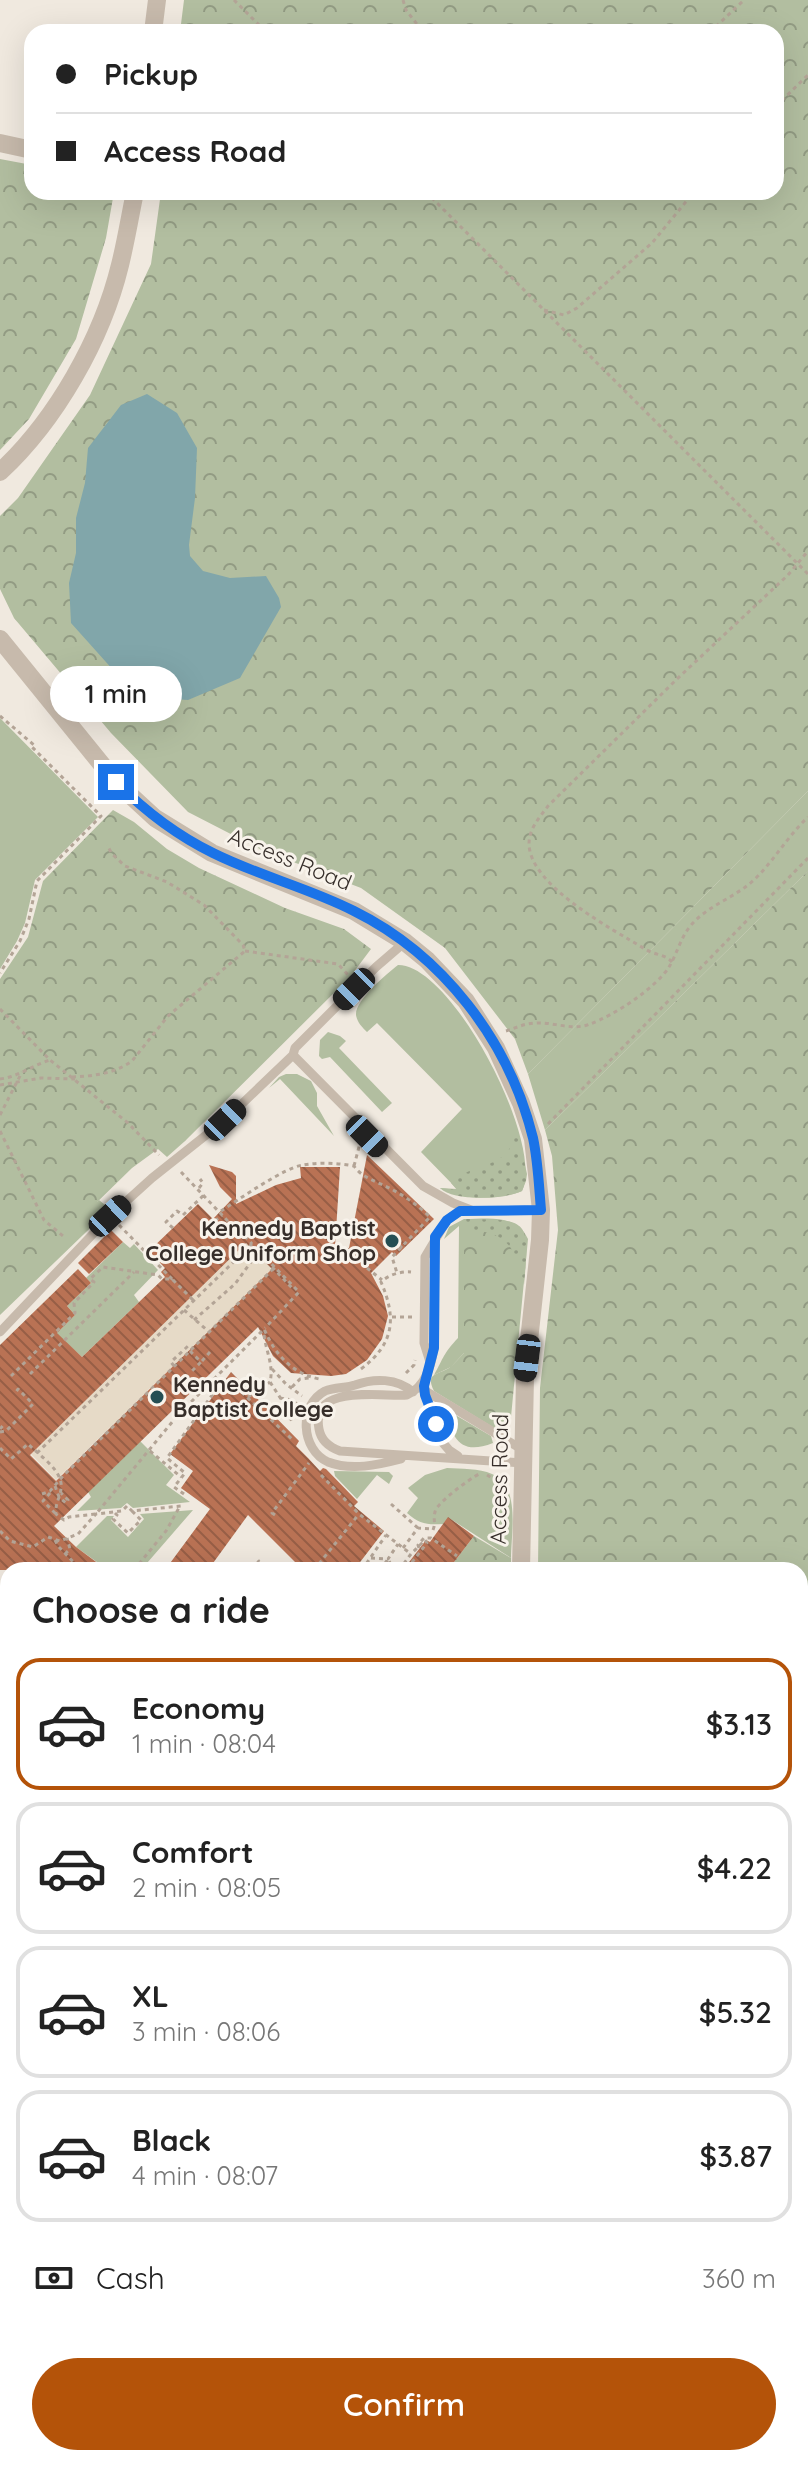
<!DOCTYPE html>
<meta charset="utf-8">
<style>
body{margin:0;font-family:Quicksand,sans-serif;background:#f2f2f2;color:#222;height:100vh;display:flex;flex-direction:column;font-size:30px;white-space:nowrap}
*{box-sizing:border-box;margin:0}
p{font-size:26px;color:#767676}
.icon{flex:none;width:44px;height:44px;fill:none;stroke:currentColor;stroke-width:2;stroke-linecap:round;stroke-linejoin:round}
.map{position:relative;flex:1;overflow:hidden}
.sheet{position:absolute;left:0px;top:1562px;width:808px;height:904px;display:flex;flex-direction:column;background:#fff;border-radius:24px 24px 0 0;box-shadow:0 8px 32px #0002}
.sheet>*{flex:none}
.guide{position:absolute;left:24px;top:24px;width:760px;height:176px;border-radius:24px;box-shadow:0 8px 32px #0002;display:grid;align-content:center;height:176px;padding:0 32px;background:#fff}
.end{position:absolute;width:36px;height:36px;margin:-18px;border:10px solid #1a73e8;background:#fff;box-shadow:0 0 0 4px #fff}
.from{border-radius:50%}
.bubble{position:absolute;height:56px;border-radius:28px;background:#fff;box-shadow:0 8px 32px #0002;font-size:26px;font-weight:600;line-height:56px;text-align:center}
.car{position:absolute;width:24px;height:48px;margin:-24px -12px;border-radius:10px;box-shadow:0 0 6px 2px #0007;background:linear-gradient(#222 24%,#8ab4d8 0 40%,#222 0 76%,#8ab4d8 0 86%,#222 0)}
.guide b{display:flex;align-items:center;gap:28px;height:76px;font-size:30px}
.guide b+b{border-top:2px solid #e0e0e0}
.guide i{width:20px;height:20px;background:#222}
ul{padding:0;list-style:none}
li{display:flex;align-items:center;gap:24px;height:132px;margin:0 16px 12px;padding:0 16px;border:4px solid #e0e0e0;border-radius:24px}
li div{flex:1}
li b{display:block;font-size:30px}
li em{font-style:normal;font-weight:600}
li.selected{border-color:#b45309}
li>.icon{width:72px;height:72px;stroke-width:1.5}
h2{padding:0 32px;font-size:36px;line-height:96px}
.pay{display:flex;align-items:center;gap:20px;height:88px;padding:0 32px;font-size:30px}
.pay p{margin-inline-start:auto}
.cta{display:flex;gap:16px;margin-top:auto;padding:16px 32px}
.cta a{flex:1;height:92px;border-radius:48px;background:#b45309;color:#fff;font-size:32px;font-weight:600;line-height:92px;text-align:center}
.map>svg:first-child{display:block}
</style>
<div class="map">
<svg width="808" height="2466" viewBox="0 0 808 2466">
<defs>
<pattern id="forest-crowns" width="20" height="18" patternUnits="userSpaceOnUse" patternTransform="scale(2)"><rect width="20" height="18" fill="#b2bea0"/><path d="M2 6a3 3 0 1 1 6 0M12 15a3 3 0 1 1 6 0" fill="none" stroke="#929b83"/></pattern>
<pattern id="garden-dots" width="8" height="8" patternUnits="userSpaceOnUse" patternTransform="scale(2)"><rect width="8" height="8" fill="#b2bea0"/><path d="M2 2h.1M6 6h.1" fill="none" stroke="#929b83" stroke-width="1.8" stroke-linecap="round"/></pattern>
<pattern id="building-back-hatch" width="6" height="6" patternUnits="userSpaceOnUse" patternTransform="scale(2)"><rect width="6" height="6" fill="#b97254"/><path d="M-1 5l2 2M0 0l6 6M5-1l2 2" fill="none" stroke="#975e46"/></pattern>
</defs>
<rect width="100%" height="100%" fill="#f0e9df"/>
<!-- grass -->
<path fill="#b2bea0" d="M0 718 98 817 35 880 25 923 17 941 0 969Z
M808 791V871L545 1130 528 1074Z
M398 965C452 964 545 1144 522 1191 500 1201 460 1200 440 1188L457 1189 421 1152 462 1109 377 1023 367 1032C362 1027 357 1022 356 1015 355 1000 387 974 398 965Z
M328 1032 340 1036 346 1041 339 1048 392 1103 382 1112 330 1057 322 1059 319 1056 320 1040Z
M286 1074H297L311 1081 317 1093V1106L334 1136 280 1079 269 1088 279 1077Z
M0 1141 97 1202 99 1200 110 1209 0 1315Z
M464 1219V1353L451 1367 434 1375C444 1357 443 1354 458 1338L459 1226 444 1239 449 1227Z
M123 1242 130 1248 134 1244 158 1270 134 1295 139 1302 82 1357 70 1346 10 1379 75 1315 67 1306 91 1283 86 1278Z
M140 1441 174 1475 166 1485 190 1502 133 1508 127 1503 121 1508 77 1511 91 1497 88 1492Z
M447 1468C461 1469 479 1468 492 1474 521 1486 511 1533 511 1558L449 1518 443 1524C427 1525 419 1524 407 1513L418 1498 408 1488 425 1475Z
M334 1471 389 1472 393 1476 389 1484 377 1475 357 1499 335 1476Z
M193 1510 141 1570H108L76 1547 107 1516H114L111 1520 128 1537 144 1519 140 1514Z"/>
<!-- forest -->
<path fill="url(#forest-crowns)" d="M184 0H808V791L528 1074 515 1039 445 948 361 888 262 850 188 812 111 733 14 618 0 589V516L18 498 90 395 151 264 161 192H776V32H180Z
M0 159 32 165V192H114L106 238 76 339 29 419 0 450Z
M113 810 134 822 167 849 199 868 285 908 344 929 371 949 350 977 185 1141 167 1157 158 1149 132 1168 0 1297V979L28 937 43 881Z
M808 871V1663L800 1664V1570H538L540 1388 558 1230 552 1156 545 1130Z
M464 1219C488 1219 516 1213 528 1239L511 1417 504 1434 434 1391C425 1373 437 1375 449 1368 454 1364 459 1358 464 1353Z
M447 1410 491 1436 493 1443C460 1456 453 1438 445 1412Z
M474 1536 511 1558V1570H448Z
M0 1665 8 1673V1765L0 1767Z
M800 1745H808V2466H0V1842L8 1839V2458H800Z"/>
<!-- garden -->
<path fill="url(#garden-dots)" d="M517 1129 527 1174 526 1181 522 1191C504 1199 454 1202 440 1188L457 1190 451 1183C467 1166 494 1168 507 1152 513 1146 514 1136 517 1129Z
M464 1219C529 1220 530 1218 524 1285 515 1245 507 1232 464 1229Z"/>
<!-- plaza -->
<path fill="#e6dac7" d="M246 1243 272 1269 56 1480 31 1454Z"/>
<!-- water -->
<path fill="#81a6aa" d="M147 394 177 413 197 448 195 498 189 545 190 556 203 571 230 578 266 576 279 598 281 607 240 678 188 700 143 697 123 681 71 623 69 583 76 553V518L85 483 88 448 121 405Z
M0 2304 8 2306V2458H404L416 2466H0Z"/>
<!-- building -->
<path fill="url(#building-back-hatch)" fill-rule="evenodd" d="M367 1155 434 1219 396 1256 392 1252 371 1273 383 1296 388 1316 382 1339 367 1360 346 1374 331 1376 291 1373 273 1356 258 1327 54 1526 76 1547 107 1570H0V1345L78 1269 91 1283 67 1306 75 1315 57 1333 82 1357 165 1277 161 1272 165 1268 149 1251 198 1204 213 1219 232 1199 220 1187 209 1165 232 1172 236 1176V1204L276 1185 301 1178 300 1167H340L335 1247 349 1248ZM246 1243 272 1269 56 1481 30 1455Z
M111 1230 123 1242 89 1274 78 1263Z
M231 1372 299 1441 296 1446 308 1458 320 1471 323 1468 326 1469 358 1502 354 1506 384 1531 354 1570H303L248 1515 208 1570H165L210 1509 181 1488 193 1471 170 1454Z
M448 1517 474 1536 448 1570H403L426 1540 430 1542Z"/>
<g fill="none" stroke-linecap="round" stroke-linejoin="round">
<!-- path -->
<path stroke="#b3a496" stroke-width="3" stroke-dasharray="4 4" stroke-linecap="butt" d="M234 0 266 32
M403 0 406 10 423 32
M710 32 744 0
M776 106 808 75
M426 192 808 574
M544 310 564 315 577 308 652 243 694 192
M0 716 34 745 32 747 101 816 37 881 29 919 20 941 0 973
M245 951 338 964 350 977
M672 962C665 954 654 955 645 949 612 929 530 886 529 844 529 829 539 818 548 806L677 679 788 575 808 551
M0 1009 50 1060 128 1123 159 1155
M506 1031C516 1028 525 1023 536 1023 554 1022 573 1031 590 1024 613 1016 656 988 669 967 677 954 681 936 692 924 710 904 737 897 756 878 775 859 788 836 808 817
M72 1077C93 1076 114 1074 132 1061L168 1016 245 951 243 945 204 905 167 882 125 866 112 854 107 845
M0 1079C18 1077 33 1065 50 1060
M0 1085 41 1078 75 1079
M0 1115 22 1072
M548 1124 808 858
M0 1131 44 1220 63 1236
M354 1166 360 1143
M181 1172 244 1238
M199 1188 203 1183 200 1179
M221 1211C238 1200 285 1167 303 1165 320 1162 337 1163 354 1166 363 1179 379 1182 393 1190 406 1197 419 1206 430 1217L392 1257 397 1273
M215 1221 222 1215
M119 1225 172 1279 174 1277
M173 1228 166 1222 177 1211 183 1215 204 1195
M247 1236 246 1237 252 1244
M394 1240 402 1248
M272 1267 294 1290
M367 1268 382 1280
M184 1310 208 1331
M392 1317H413
M194 1320 235 1284 259 1251
M264 1335C266 1351 274 1366 270 1382L283 1402 293 1424
M190 1351 201 1362 191 1372
M202 1361 210 1352
M174 1366 171 1362 188 1346 193 1348
M272 1369 286 1384 302 1396
M361 1369C394 1344 397 1319 381 1282 388 1275 401 1271 411 1272
M406 1373 414 1365 415 1360
M30 1374 134 1272
M11 1376 75 1313 74 1303 94 1282 90 1279 103 1267 158 1275 162 1279H172L193 1300
M292 1387 300 1379 309 1378
M248 1397 270 1382
M280 1398 292 1400 298 1405
M0 1429 5 1423
M0 1432 6 1431 33 1404 18 1389 16 1392
M0 1448 11 1459 28 1444C39 1455 64 1471 61 1489 60 1498 55 1503 56 1514L64 1520 69 1517 96 1514 178 1415 264 1329C275 1354 291 1373 319 1379
M150 1451 181 1477
M37 1453 252 1244 299 1292 265 1328
M321 1475 359 1514 411 1554
M487 1475 497 1481 504 1491
M55 1486 59 1497 66 1503 68 1500 61 1493
M50 1493 43 1501 56 1514
M42 1494 50 1491 63 1476 273 1269
M184 1494 174 1487 185 1473 167 1458 220 1384 237 1388 294 1441
M391 1504 418 1528
M115 1513 117 1515 113 1519 128 1533 141 1520 132 1511
M275 1515 272 1513 309 1463
M433 1530C436 1523 433 1519 435 1512 436 1503 471 1478 479 1474
M0 1531 10 1541 33 1547 48 1537 60 1541 78 1534 96 1514 122 1511 127 1506 132 1511 181 1506
M55 1540 58 1546 81 1570
M403 1548 418 1528 433 1529
M419 1548 418 1545 424 1538H431L457 1556
M65 1554 70 1549 67 1538
M371 1558 388 1559 398 1544
M134 1570 166 1531 180 1506
M252 1570 259 1561 272 1570
M314 1570 359 1514
M362 1570 386 1535
M380 1570 388 1559 394 1570
M399 1570 411 1554 425 1540 427 1543 406 1570
M800 1654 808 1653
M800 1686H808
M0 1774 8 1772
M800 2084 808 2085
M800 2108 808 2092
M0 2135 8 2132
M800 2408 808 2405
M649 2458 662 2466
M662 2466 671 2458"/>
<!-- service -->
<path stroke="#c7baac" stroke-width="9" d="M405 942 376 967 295 1048 293 1055 423 1186 453 1203 471 1210
M435 1237 434 1348C431 1367 425 1387 407 1395 381 1397 310 1383 319 1429 321 1441 329 1447 340 1451L523 1463
M0 1332 110 1216 152 1178 225 1120 293 1055
M430 1362 424 1343 425 1257 447 1220 460 1211 541 1210
M419 1387 523 1450
M424 1390 443 1443 449 1450 458 1456
M401 1459C378 1465 351 1471 328 1462 301 1450 298 1405 325 1391 334 1387 346 1388 355 1385 374 1378 397 1378 413 1392"/>
<!-- minor -->
<path stroke="#c7baac" stroke-width="18" d="M153 32 157 0
M0 143 32 150
M0 472C56 420 102 339 120 265 126 241 130 216 135 192
M0 639 116 782 155 818 212 853 354 911 405 942 427 960 466 1001 496 1048 521 1103 533 1139 541 1210 540 1240 525 1377 521 1570"/>
<!-- secondary -->
<path stroke="#9b897d" stroke-width="20" d="M800 1722 808 1723
M800 1738 808 1739
M0 1822 8 1819"/>
</g>
<g fill="none" stroke-linecap="round" stroke-linejoin="round">
<!-- route -->
<path stroke="#1a73e8" stroke-width="10" d="M116 782C145 811 176 835 213 853 259 876 309 888 354 911 443 955 509 1041 533 1138 538 1161 539 1187 541 1210L460 1211 447 1220 435 1237 434 1348 424 1386 425 1395 436 1424"/>
</g>
<!-- markers -->
<g fill="#244e53" stroke="#f8f3eb" stroke-width="3">
<circle cx="392" cy="1241" r="8"/>
<circle cx="157" cy="1397" r="8"/>
</g>
<g text-anchor="middle" stroke-width="6" stroke-linejoin="round" paint-order="stroke">
<!-- street labels -->
<g font-size="22" fill="#362e2a" stroke="#f8f3eb">
<text transform="translate(290 859) rotate(22)" y="8">Access Road</text>
<text transform="translate(499 1479) rotate(-89)" y="8">Access Road</text>
</g>
<!-- poi labels -->
<g font-size="22" font-weight="bold" fill="#362e2a" stroke="#f8f3eb" text-anchor="end">
<text x="376" y="1236">Kennedy Baptist<tspan x="376" dy="25">College Uniform Shop</tspan></text>
<text x="173" y="1392" text-anchor="start">Kennedy<tspan x="173" dy="25">Baptist College</tspan></text>
</g>
</g>
</svg>
<i class="end from" style="left:436px;top:1424px"></i>
<i class="end" style="left:116px;top:782px"></i>
<div class="bubble" style="left:50px;top:666px;width:132px">1 min</div>
<i class="car" style="left:354px;top:989px;rotate:225deg"></i>
<i class="car" style="left:225px;top:1120px;rotate:46deg"></i>
<i class="car" style="left:367px;top:1136px;rotate:135deg"></i>
<i class="car" style="left:110px;top:1216px;rotate:47deg"></i>
<i class="car" style="left:527px;top:1358px;rotate:187deg"></i>
<div class="guide">
<b><i class="from"></i>Pickup</b>
<b><i></i>Access Road</b>
</div>
<section class="sheet">
<h2>Choose a ride</h2>
<ul>
<li class="selected"><svg class="icon" aria-label="car" viewBox="0 0 24 24"><path d="M5 17H2v-5l4-1 3-4h7l3 4 3 1v5h-3M9 17h6M6 11h13"/><circle cx="7" cy="17" r="2"/><circle cx="17" cy="17" r="2"/></svg><div><b>Economy</b><p>1 min · 08:04</p></div><em>$3.13</em></li>
<li><svg class="icon" aria-label="car" viewBox="0 0 24 24"><path d="M5 17H2v-5l4-1 3-4h7l3 4 3 1v5h-3M9 17h6M6 11h13"/><circle cx="7" cy="17" r="2"/><circle cx="17" cy="17" r="2"/></svg><div><b>Comfort</b><p>2 min · 08:05</p></div><em>$4.22</em></li>
<li><svg class="icon" aria-label="car" viewBox="0 0 24 24"><path d="M5 17H2v-5l4-1 3-4h7l3 4 3 1v5h-3M9 17h6M6 11h13"/><circle cx="7" cy="17" r="2"/><circle cx="17" cy="17" r="2"/></svg><div><b>XL</b><p>3 min · 08:06</p></div><em>$5.32</em></li>
<li><svg class="icon" aria-label="car" viewBox="0 0 24 24"><path d="M5 17H2v-5l4-1 3-4h7l3 4 3 1v5h-3M9 17h6M6 11h13"/><circle cx="7" cy="17" r="2"/><circle cx="17" cy="17" r="2"/></svg><div><b>Black</b><p>4 min · 08:07</p></div><em>$3.87</em></li>
</ul>
<div class="pay"><svg class="icon" aria-label="cash" viewBox="0 0 24 24"><path d="M3 7h18v10H3z"/><circle cx="12" cy="12" r="2"/></svg>Cash<p>360 m</p></div>
<div class="cta"><a>Confirm</a></div>
</section>
</div>
